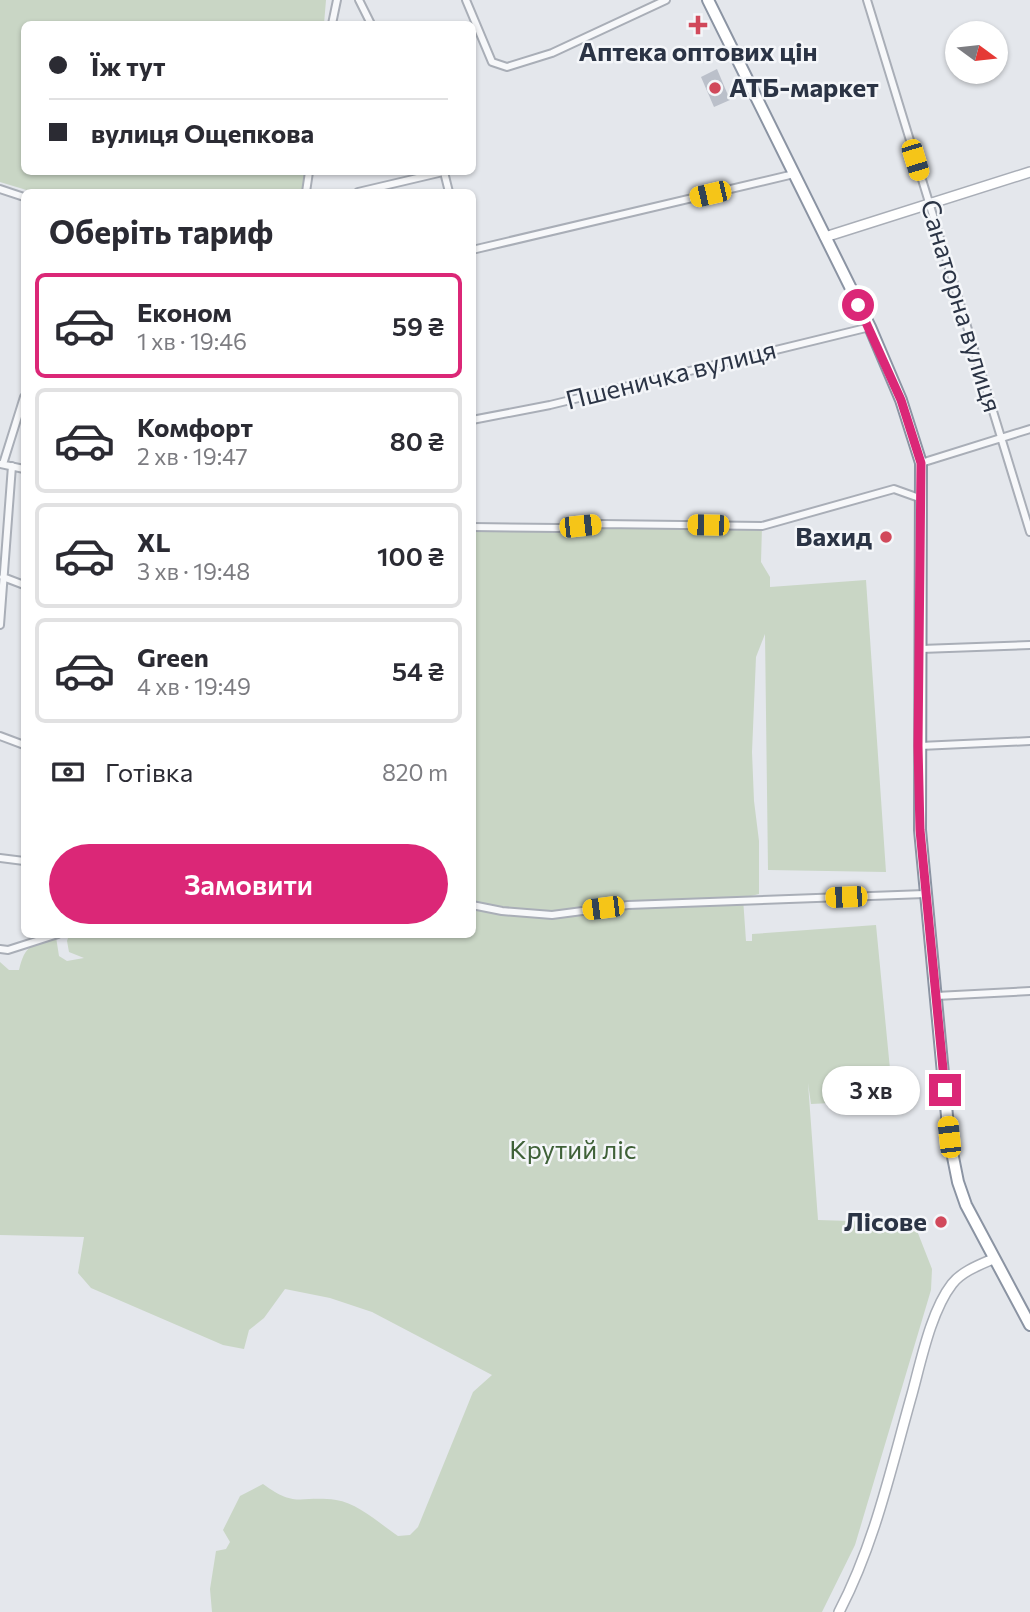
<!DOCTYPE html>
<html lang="uk">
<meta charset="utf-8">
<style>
body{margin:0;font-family:Commissioner,sans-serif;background:#f7f7f7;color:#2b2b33;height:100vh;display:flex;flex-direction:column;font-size:26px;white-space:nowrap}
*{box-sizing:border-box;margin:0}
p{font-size:23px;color:#7c7c81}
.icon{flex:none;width:38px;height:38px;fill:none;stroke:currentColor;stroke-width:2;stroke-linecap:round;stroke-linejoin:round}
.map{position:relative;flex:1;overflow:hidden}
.details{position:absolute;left:21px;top:189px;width:455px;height:749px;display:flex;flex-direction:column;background:#fff;border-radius:10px;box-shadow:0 2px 5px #0004}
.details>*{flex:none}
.guide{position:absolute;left:21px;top:21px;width:455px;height:154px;border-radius:10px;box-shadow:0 2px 5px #0004;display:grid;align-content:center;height:154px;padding:0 28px;background:#fff}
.needle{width:46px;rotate:105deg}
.tools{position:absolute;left:945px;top:21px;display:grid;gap:14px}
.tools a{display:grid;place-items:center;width:63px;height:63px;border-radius:50%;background:#fff;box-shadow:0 2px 5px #0004;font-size:35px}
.end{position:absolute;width:32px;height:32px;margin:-16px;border:9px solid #db2777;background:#fff;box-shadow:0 0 0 4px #fff}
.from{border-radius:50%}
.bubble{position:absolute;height:49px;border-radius:24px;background:#fff;box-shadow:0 2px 5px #0004;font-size:23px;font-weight:600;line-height:49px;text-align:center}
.car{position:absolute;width:21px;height:42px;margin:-21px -10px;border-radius:9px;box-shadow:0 0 5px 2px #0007;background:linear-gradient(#f5c518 24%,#345 0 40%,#f5c518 0 76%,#345 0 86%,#f5c518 0)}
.guide b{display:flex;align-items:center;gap:24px;height:66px;font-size:26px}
.guide b+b{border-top:2px solid #e1e1e2}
.guide i{width:18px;height:18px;background:#2b2b33}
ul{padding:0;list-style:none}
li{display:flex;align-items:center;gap:21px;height:105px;margin:0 14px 10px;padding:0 14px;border:4px solid #e1e1e2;border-radius:10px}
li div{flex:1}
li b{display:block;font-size:26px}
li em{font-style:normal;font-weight:600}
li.selected{border-color:#db2777}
li>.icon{width:63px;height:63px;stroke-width:1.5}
h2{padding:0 28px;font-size:32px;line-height:84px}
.pay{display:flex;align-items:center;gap:18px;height:77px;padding:0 28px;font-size:26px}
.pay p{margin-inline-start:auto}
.cta{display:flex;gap:14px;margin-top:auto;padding:14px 28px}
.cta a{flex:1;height:80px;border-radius:42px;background:#db2777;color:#fff;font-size:28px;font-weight:600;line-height:80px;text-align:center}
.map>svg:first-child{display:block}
</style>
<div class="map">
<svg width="1030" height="1612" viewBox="0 0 1030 1612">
<rect width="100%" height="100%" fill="#e4e7ec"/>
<!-- green -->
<path fill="#c9d6c5" d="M0 0H326L324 24H24V172H309L307 192H33L0 182Z
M628 525H698L732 530 762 526 761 562 770 577V587L866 580 886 872 768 870 765 634 756 657 752 752 754 801 759 841V894L743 898 746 941H752V934L876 925 893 1100 811 1104 808 1083 818 1220 914 1223 932 1269 931 1290 855 1545 822 1612H212L210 1589 216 1551 226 1549 230 1542 223 1530 240 1496 263 1484C297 1509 300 1495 336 1500 358 1503 380 1524 398 1536L410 1535 418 1527 473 1392 492 1375 372 1312 330 1298 285 1289 264 1318 249 1330 244 1349 223 1345 91 1288 78 1273 84 1237 0 1235V962L9 970H19C25 944 33 944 56 937L59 956 67 961 84 958 69 952 67 941 69 935 472 934 473 530 506 529 585 532Z"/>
<!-- building -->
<path fill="#bbc0ca" d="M717 69 730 100 714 107 701 77Z"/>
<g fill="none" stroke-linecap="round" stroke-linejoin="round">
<defs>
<path id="street" d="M359 0 371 24
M466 0 492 62 507 67 552 53 666 0
M867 0 1030 532
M332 24 337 0
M444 172 449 192
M0 189 24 197
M306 192 309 172
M358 192 443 172
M472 250 794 174
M472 420 550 405 870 327
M921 463 1030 429
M0 464 24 469
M3 464 24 397
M472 527 559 528 601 524 762 526 894 489 922 499
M3 577 24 585
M0 625 12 466
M921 649 1030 645
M0 736 24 745
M920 746 1030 741
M0 858 24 861
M472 905 502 911 552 915 628 905 925 894
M0 949 8 950 58 934
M936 996 1030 991"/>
<path id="secondary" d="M825 237 1030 172
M839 1612C875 1543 891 1468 912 1394 921 1361 931 1311 952 1284 961 1272 979 1265 993 1259"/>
<path id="highway" d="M708 0 870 327 901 400 921 463 920 830 949 1137 958 1182 966 1205 1030 1325"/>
</defs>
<!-- street casing -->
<use href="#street" stroke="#a9aeb7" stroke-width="10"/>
<!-- secondary casing -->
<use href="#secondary" stroke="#a9aeb7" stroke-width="12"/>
<!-- highway casing -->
<use href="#highway" stroke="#8b94a3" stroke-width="14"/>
<!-- street -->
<use href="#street" stroke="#f7f8fa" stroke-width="6"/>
<!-- secondary -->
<use href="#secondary" stroke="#fff" stroke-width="9"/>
<!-- highway -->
<use href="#highway" stroke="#fff" stroke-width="10"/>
</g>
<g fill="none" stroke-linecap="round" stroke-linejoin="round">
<!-- route -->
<path stroke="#db2777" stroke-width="9" d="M858 305 901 400 921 463 918 746 920 830 945 1090"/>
</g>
<!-- markers -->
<g fill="#d1495b" stroke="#f4f6f9" stroke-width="2.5">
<path d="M694.5 14.5h7v7h7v7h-7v7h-7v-7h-7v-7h7z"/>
<circle cx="715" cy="88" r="7"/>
<circle cx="886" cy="537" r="7"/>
<circle cx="941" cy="1222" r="7"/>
</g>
<g text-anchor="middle" stroke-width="5" stroke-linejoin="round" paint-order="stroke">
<!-- poi labels -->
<g font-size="26" font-weight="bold" fill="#2b3445" stroke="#f4f6f9" text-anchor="end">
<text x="698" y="61" text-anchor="middle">Аптека оптових цін</text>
<text x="729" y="97" text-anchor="start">АТБ-маркет</text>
<text x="872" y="546">Вахид</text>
<text x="927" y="1231">Лісове</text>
</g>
<!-- street labels -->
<g font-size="26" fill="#2b3445" stroke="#f4f6f9">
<text transform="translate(961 306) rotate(73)" y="9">Санаторна вулиця</text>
<text transform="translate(671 375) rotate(-14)" y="9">Пшеничка вулиця</text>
</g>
<!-- park labels -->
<g font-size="26" fill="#3f6138" stroke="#f4f6f9">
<text x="573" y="1159">Крутий ліс</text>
</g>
</g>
</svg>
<div class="tools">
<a><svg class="needle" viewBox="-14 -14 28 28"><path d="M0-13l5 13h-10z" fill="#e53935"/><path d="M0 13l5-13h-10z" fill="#7c7c81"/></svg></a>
</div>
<i class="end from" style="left:858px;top:305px"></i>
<i class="end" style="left:945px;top:1090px"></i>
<div class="bubble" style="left:822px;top:1066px;width:98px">3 хв</div>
<i class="car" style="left:915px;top:160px;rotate:163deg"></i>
<i class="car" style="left:710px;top:194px;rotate:257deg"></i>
<i class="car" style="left:708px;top:525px;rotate:271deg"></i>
<i class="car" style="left:580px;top:526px;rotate:84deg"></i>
<i class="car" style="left:846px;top:897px;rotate:268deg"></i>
<i class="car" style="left:603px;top:908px;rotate:263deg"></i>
<i class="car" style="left:949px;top:1137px;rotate:354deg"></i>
<div class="guide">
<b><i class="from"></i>Їж тут</b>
<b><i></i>вулиця Ощепкова</b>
</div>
<section class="details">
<h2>Оберіть тариф</h2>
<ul>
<li class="selected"><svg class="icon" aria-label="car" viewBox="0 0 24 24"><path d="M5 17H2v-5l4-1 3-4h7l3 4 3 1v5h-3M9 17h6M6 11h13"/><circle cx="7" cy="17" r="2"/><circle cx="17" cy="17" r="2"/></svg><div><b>Економ</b><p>1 хв · 19:46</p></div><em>59 ₴</em></li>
<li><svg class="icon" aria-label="car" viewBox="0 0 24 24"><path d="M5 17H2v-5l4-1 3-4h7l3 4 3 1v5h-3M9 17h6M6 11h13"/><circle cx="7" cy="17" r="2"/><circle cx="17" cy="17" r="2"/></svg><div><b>Комфорт</b><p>2 хв · 19:47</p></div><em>80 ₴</em></li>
<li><svg class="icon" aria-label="car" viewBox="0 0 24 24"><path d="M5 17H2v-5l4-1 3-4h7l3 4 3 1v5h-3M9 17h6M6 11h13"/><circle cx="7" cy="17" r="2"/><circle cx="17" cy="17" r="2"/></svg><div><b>XL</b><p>3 хв · 19:48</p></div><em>100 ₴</em></li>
<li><svg class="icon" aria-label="car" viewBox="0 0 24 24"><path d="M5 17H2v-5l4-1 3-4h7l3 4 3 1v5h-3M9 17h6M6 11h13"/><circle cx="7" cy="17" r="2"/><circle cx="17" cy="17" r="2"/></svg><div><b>Green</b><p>4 хв · 19:49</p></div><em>54 ₴</em></li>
</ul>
<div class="pay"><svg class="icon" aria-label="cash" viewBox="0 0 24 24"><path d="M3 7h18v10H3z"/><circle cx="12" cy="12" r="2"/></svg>Готівка<p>820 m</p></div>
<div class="cta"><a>Замовити</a></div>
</section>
</div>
